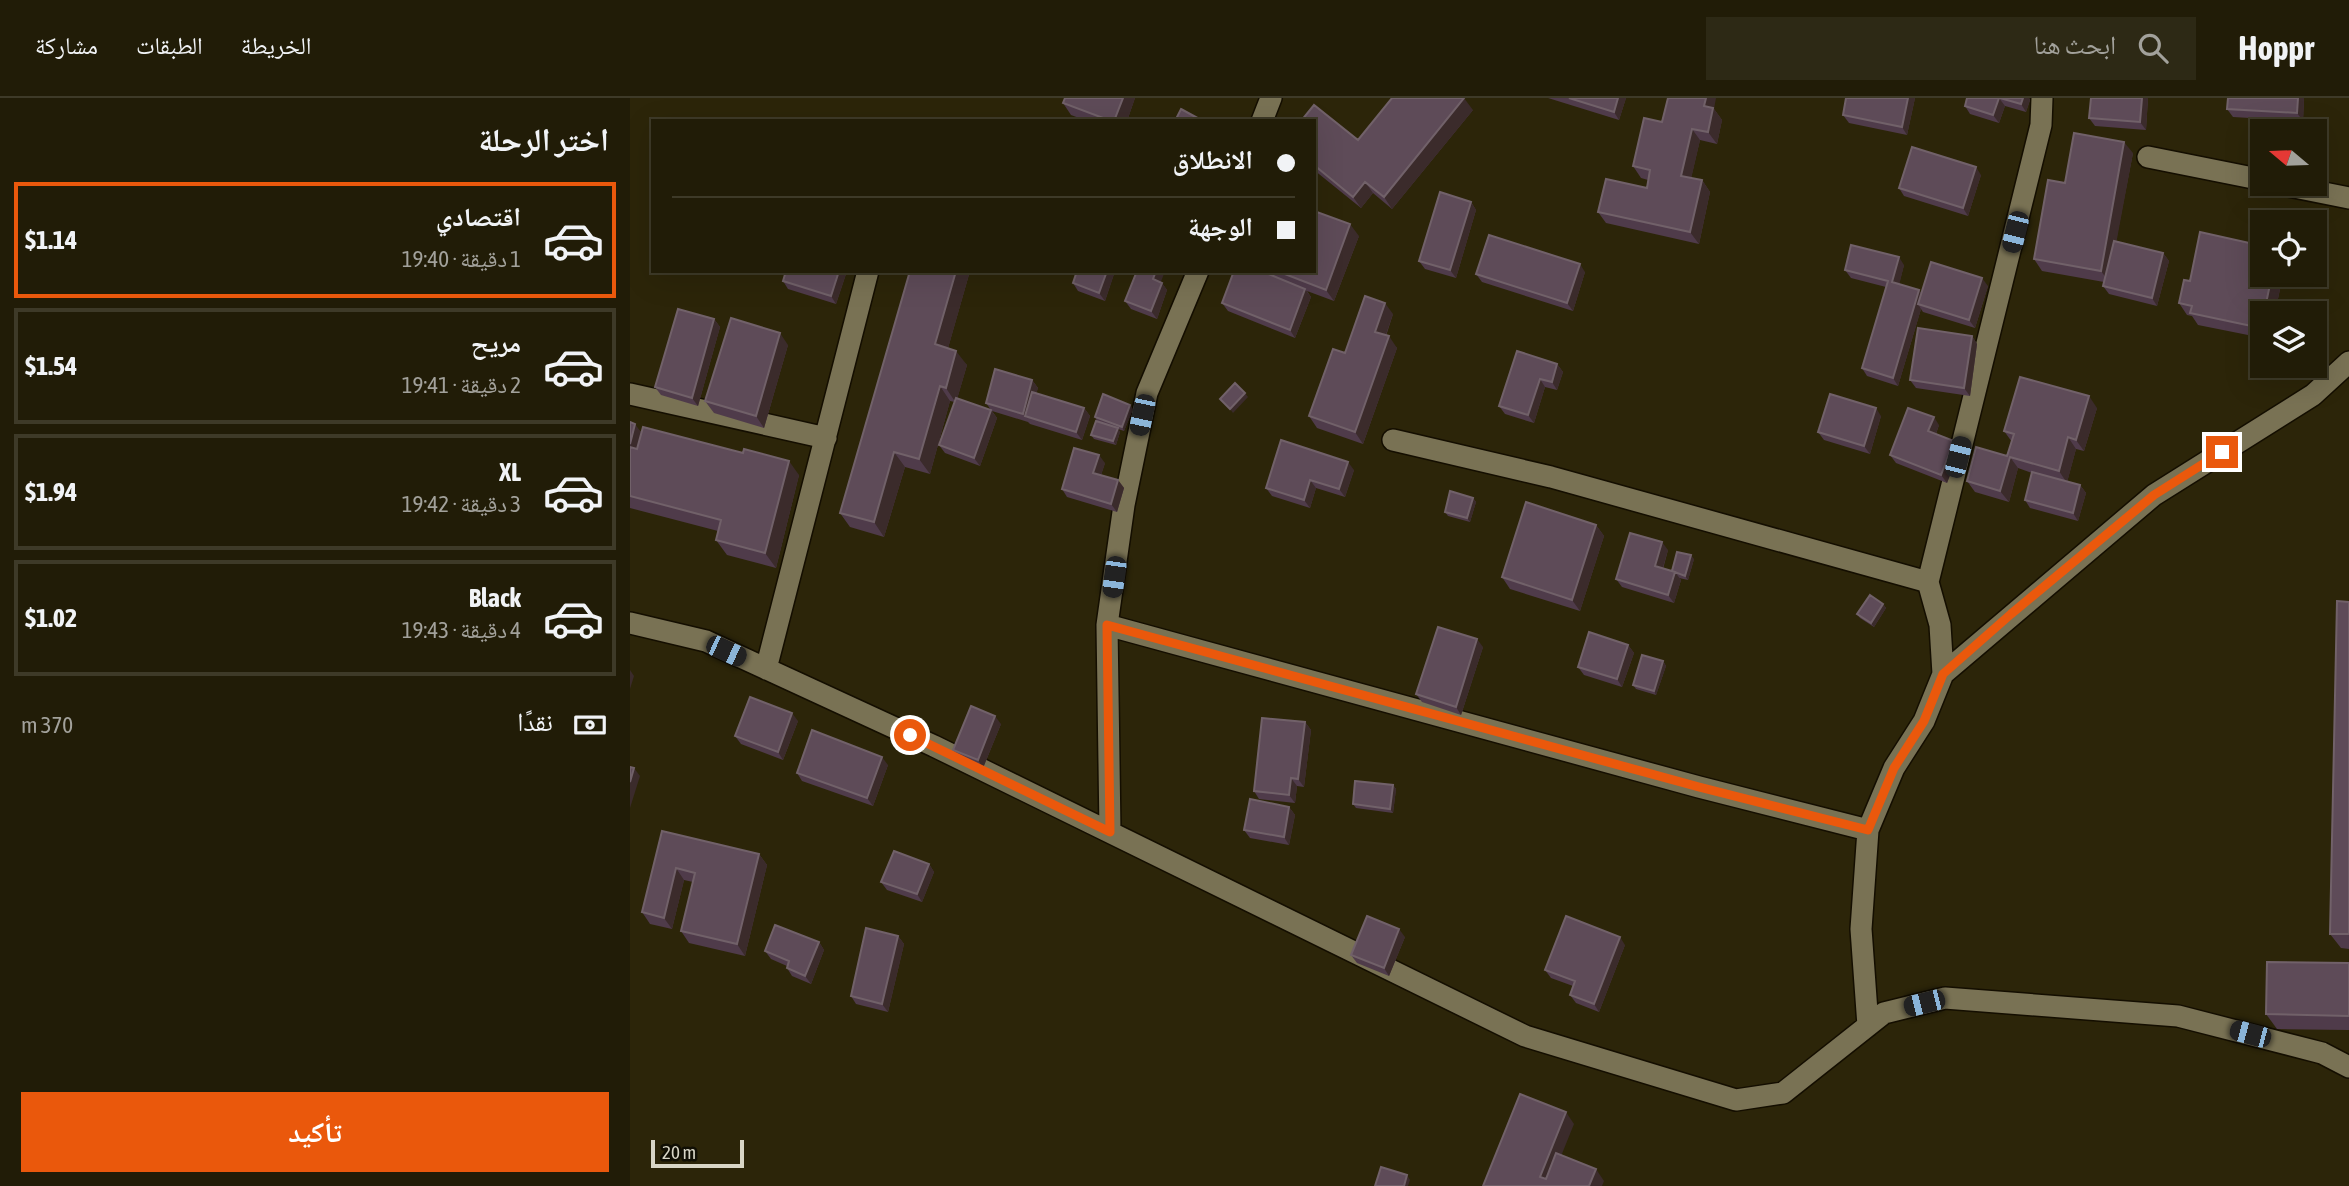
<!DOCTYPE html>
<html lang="ar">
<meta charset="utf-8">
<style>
body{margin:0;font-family:"Asap Condensed","Noto Naskh Arabic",sans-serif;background:#2d2915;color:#f1f3f6;direction:rtl;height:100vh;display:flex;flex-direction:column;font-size:26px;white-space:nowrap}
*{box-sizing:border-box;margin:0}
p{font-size:23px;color:#a2a19b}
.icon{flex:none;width:38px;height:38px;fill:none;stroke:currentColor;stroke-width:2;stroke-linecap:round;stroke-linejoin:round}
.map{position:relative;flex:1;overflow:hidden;direction:ltr}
.panel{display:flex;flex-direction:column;background:#211c07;width:630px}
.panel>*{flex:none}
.top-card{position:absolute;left:21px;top:21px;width:665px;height:154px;border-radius:0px;box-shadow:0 7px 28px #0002,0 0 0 2px #3e3a28;direction:rtl;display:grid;align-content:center;height:154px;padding:0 21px;background:#211c07}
.needle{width:46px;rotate:289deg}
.fabs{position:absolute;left:1620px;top:21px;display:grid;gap:14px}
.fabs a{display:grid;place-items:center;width:77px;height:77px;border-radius:0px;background:#211c07;box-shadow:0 7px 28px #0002,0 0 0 2px #3e3a28;font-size:35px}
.scale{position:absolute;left:21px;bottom:18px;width:93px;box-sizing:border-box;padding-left:7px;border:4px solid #d9d6c6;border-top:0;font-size:19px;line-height:24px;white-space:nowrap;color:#d9d6c6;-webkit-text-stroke:5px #110f04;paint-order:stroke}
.end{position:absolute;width:32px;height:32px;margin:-16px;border:9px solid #ea580c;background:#fff;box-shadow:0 0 0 4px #fff}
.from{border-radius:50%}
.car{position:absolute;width:21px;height:42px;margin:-21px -10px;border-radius:9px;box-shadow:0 0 5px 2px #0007;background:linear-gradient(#222 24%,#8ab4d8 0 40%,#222 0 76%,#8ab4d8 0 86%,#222 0)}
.top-card b{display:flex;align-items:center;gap:24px;height:66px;font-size:26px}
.top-card b+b{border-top:2px solid #3e3a28}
.top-card i{width:18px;height:18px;background:#f1f3f6}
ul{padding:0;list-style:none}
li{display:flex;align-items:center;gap:21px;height:116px;margin:0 14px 10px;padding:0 7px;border:4px solid #3e3a28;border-radius:0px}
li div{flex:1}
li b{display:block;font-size:26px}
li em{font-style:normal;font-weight:700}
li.selected{border-color:#ea580c}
li>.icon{width:63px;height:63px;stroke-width:1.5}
h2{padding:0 21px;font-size:32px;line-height:84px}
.pay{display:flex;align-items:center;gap:18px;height:77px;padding:0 21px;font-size:26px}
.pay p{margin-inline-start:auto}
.action{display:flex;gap:14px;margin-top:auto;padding:14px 21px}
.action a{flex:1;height:80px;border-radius:0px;background:#ea580c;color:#fff;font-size:28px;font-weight:700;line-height:80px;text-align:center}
header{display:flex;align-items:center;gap:42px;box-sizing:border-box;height:98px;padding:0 35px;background:#211c07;border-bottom:2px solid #3e3a28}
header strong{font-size:33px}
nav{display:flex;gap:38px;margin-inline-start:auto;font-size:24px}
.search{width:490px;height:63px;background:#2d2915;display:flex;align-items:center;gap:18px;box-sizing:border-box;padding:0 24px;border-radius:0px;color:#a2a19b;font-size:26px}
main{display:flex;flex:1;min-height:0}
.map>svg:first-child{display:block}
</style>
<header>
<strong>Hoppr</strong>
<div class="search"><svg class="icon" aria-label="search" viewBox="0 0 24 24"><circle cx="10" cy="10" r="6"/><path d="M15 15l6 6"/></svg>ابحث هنا</div>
<nav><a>الخريطة</a><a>الطبقات</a><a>مشاركة</a></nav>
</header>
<main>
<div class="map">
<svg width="1719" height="1088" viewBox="0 0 1719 1088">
<rect width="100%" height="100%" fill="#2c2509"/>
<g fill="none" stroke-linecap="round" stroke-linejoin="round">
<defs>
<path id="street" d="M632 23 641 0
M1518 59 1633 82
M1649 86 1719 100
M0 296 196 340
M763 342 921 379 1298 484
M0 525 76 543 304 648 895 938 1106 1002 1153 995 1254 915 1315 900 1548 918 1692 955 1719 969
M477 527 1069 689 1238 732
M136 571 238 173
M1313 576 1524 397 1683 297 1719 264
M480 734 477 527 494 407 517 295 568 173
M1238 928 1231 831 1238 732 1264 670 1294 623 1313 576 1310 527 1298 484 1411 27 1412 0"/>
</defs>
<!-- street casing -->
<use href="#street" stroke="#140e00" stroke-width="24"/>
<!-- street -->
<use href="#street" stroke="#797254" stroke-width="21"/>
</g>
<!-- wall -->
<path fill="#4f3b4a" d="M435 0H505L497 23H457L441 17 433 5Z
M918 0H996L989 22Z
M1216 0H1285L1277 37 1219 25 1213 17Z
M1337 0H1399L1400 2 1396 14 1375 8 1369 25 1340 16 1335 8Z
M1518 0 1516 32 1465 28 1459 20Z
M1674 0 1673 23 1603 19 1597 11Z
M1084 11 1092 22 1087 46 1070 42 1061 80 1072 82 1080 94 1069 146 976 125 968 114 1017 90 1018 82 1011 80 1003 68 1032 24Z
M843 12 762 111 743 95 731 110 684 72V23L728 42Z
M1503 55 1486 143 1533 155 1539 163 1527 208 1479 196 1473 188 1474 184 1412 173 1404 161 1435 85Z
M1351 77 1338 118 1274 98 1269 90Z
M841 104 846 112 826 180 795 171 789 163Z
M729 138 704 203 677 193 681 199 665 240 598 213 592 205 604 173H684Z
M1274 167 1269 186 1289 192 1291 195 1358 188 1345 230 1293 214 1291 211 1268 288 1237 278 1232 270 1256 189 1221 180 1215 172Z
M156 173H217L206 206 158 191 153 183Z
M280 173H340L318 250 337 267 327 301 361 312 356 305 402 282 408 290 406 295 454 310 460 318 452 342 400 326 398 324 362 313 367 320 350 368 315 355 309 347 325 304 320 303 300 376 275 369 254 439 220 429 210 415Z
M447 173H485L475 203 448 193 443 185Z
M955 174 943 213 852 184 846 176Z
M1633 177H1653L1645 215H1633V240L1568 227 1562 218 1557 217 1549 205 1560 183Z
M531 184 537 192 527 221 501 211 495 203Z
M763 216 756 238 767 250 733 346 687 330 679 318 715 255Z
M84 221 90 229 68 308 31 297 25 289Z
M1342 238 1347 246 1340 298 1286 290 1280 282Z
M158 247 134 330 84 315 75 303Z
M927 266 933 274 927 292 915 289 904 325 875 316 869 308Z
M1467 310 1454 353 1446 351 1437 384 1450 387 1456 395 1448 423 1400 410 1395 402 1402 375 1388 370 1379 404 1345 394 1337 383 1377 358 1382 344 1374 333Z
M503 311 494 333 488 331 490 334 486 347 464 341 461 337 479 327 467 323 465 319Z
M1251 318 1240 356 1194 342 1188 334Z
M0 324 11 334 169 377 146 470 97 457 86 442 88 433 0 410Z
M1309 327 1306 336 1324 343 1330 351 1317 385 1266 365 1260 357Z
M475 365 471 377 488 382 494 390 487 414 437 399 432 391Z
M724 372 715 399 686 390 680 410 642 398 636 390Z
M843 400 846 404 840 424 818 418 815 414Z
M966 427 974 438 950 513 880 491 872 479Z
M1038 452 1033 471 1042 473 1064 461 1058 482 1049 480 1051 482 1044 505 992 489 986 481Z
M1719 504V851L1711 850 1700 836Z
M1253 506 1256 510 1244 529 1230 520 1227 516Z
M998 547 1004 555 992 589 954 577 948 569Z
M853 549 831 617 792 604 786 596Z
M1033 563 1036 568 1026 597 1006 591 1003 587Z
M168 623 153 662 111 646 105 638Z
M675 624 681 632 674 689 667 688 665 705 629 701 624 693Z
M371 626 353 670 329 660 323 652Z
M258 667 243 708 172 683 167 675Z
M763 687 766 691 763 715 726 710 723 706Z
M659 709 665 717 659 747 620 740 614 732Z
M32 733 129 756 137 767 115 858 59 845 51 833 63 784 54 782 42 831 20 826 12 814Z
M299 766 304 774 292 804 257 792 251 784Z
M268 838 274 846 258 914 226 906 221 898Z
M775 839 759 878 727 865 721 857Z
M189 844 194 852 181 886 162 878 157 870V868L141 861 135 853Z
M995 847 969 914 946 905 940 897 943 888 921 880 915 872Z
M1719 865V932L1647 931 1636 916Z"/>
<!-- shaded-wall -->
<path fill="#3b2b2b" d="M493 0H505L497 23H484Z
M834 0 843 12 762 111 754 99Z
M988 0H996L989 22 984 14Z
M1076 0H1086L1084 11 1092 22 1087 46 1078 34 1074 8Z
M1278 0H1285L1277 37 1272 29Z
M1369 0 1375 8 1369 25 1363 17Z
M1393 0H1399L1400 2 1396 14 1391 6Z
M1512 0H1518L1516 32 1510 24Z
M1668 0H1674L1673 23 1667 15Z
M1062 31 1070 42 1059 90 1051 78Z
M1494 44 1503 55 1479 184 1471 173Z
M1346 69 1351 77 1338 118 1333 110Z
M1072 82 1080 94 1069 146 1060 134Z
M735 84 743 95 731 110 723 99Z
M841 104 846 112 826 180 820 172Z
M720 126 729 138 704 203 696 192Z
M1533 155 1539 163 1527 208 1522 200Z
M1269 159 1274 167 1268 192 1262 184Z
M950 166 955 174 943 213 937 205Z
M209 173H217L206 206 201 198Z
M326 173H340L315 261 305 246Z
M477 173H485L475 203 469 195Z
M526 173H535L529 189 523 181Z
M1642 177H1653L1645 215H1634Z
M1352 180 1358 188 1345 230 1339 222Z
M532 185 537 192 527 221 521 213Z
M675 191 681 199 665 240 660 232Z
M1289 192 1294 200 1288 206 1291 211 1268 288 1263 280Z
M755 205 763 216 753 245 745 234Z
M84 221 90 229 68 308 62 300Z
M150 235 158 247 134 330 126 318Z
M759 238 767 250 733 346 725 334Z
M1342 238 1347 246 1340 298 1334 290Z
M326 253 337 267 326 305 316 290Z
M927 266 933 274 927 292 922 284Z
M910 281 915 289 904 325 898 317Z
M402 282 408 290 400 320 395 319 393 316Z
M310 288 320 303 300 376 289 361Z
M615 295 618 299 603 315 600 311Z
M1459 298 1467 310 1454 353 1446 342Z
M500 307 503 311 494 333 492 329Z
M454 310 460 318 452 342 446 334Z
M1246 310 1251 318 1240 356 1234 348Z
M361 312 367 320 350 368 344 360Z
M1304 319 1309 327 1304 341 1298 333Z
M5 326 16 341 10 363 0 349Z
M488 330 490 334 486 347 483 343Z
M1438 339 1446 351 1437 385 1429 373Z
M1324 343 1330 351 1317 385 1311 377Z
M264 354 275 369 254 439 244 424Z
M469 357 475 365 469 383 463 375Z
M1380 359 1388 370 1379 404 1370 393Z
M159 363 169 377 146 470 135 455Z
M718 364 724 372 715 399 709 391Z
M488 382 494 390 487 414 481 406Z
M680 382 686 390 680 410 674 402Z
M1450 387 1456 395 1448 423 1443 415Z
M843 400 846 404 840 424 837 420Z
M966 427 974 438 950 513 942 502Z
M1032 444 1038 452 1031 476 1025 468Z
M1061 457 1064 461 1058 482 1055 478Z
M1045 474 1051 482 1044 505 1038 497Z
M1253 506 1256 510 1244 529 1241 525Z
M847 541 853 549 831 617 826 609Z
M998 547 1004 555 992 589 987 581Z
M1033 563 1036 568 1026 597 1024 593Z
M0 572 4 578 0 591Z
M162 615 168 623 153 662 148 654Z
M365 618 371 626 353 670 348 662Z
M675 624 681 632 674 689 668 681Z
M252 659 258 667 243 708 237 700Z
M4 670 10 678 0 710V684Z
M661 680 667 688 665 705 659 697Z
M763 687 766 691 763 715 760 711Z
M659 709 665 717 659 747 654 739Z
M129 756 137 767 115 858 107 846Z
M299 766 304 774 292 804 287 796Z
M46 770 54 782 42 831 34 820Z
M769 831 775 839 759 878 754 870Z
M268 838 274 846 258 914 252 906Z
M990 839 995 847 969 914 964 906Z
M189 844 194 852 181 886 175 878Z
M936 1014 944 1026 919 1088 910 1079Z
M966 1071 974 1083 972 1088H959Z
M777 1077 780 1082 778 1088H774Z"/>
<!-- building -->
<path fill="#5e4b58" stroke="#716169" stroke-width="2" d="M435 0H493L484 23H481L433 5Z
M762 0H834L754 99 735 84 723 99 684 67V23H671L684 7 728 42Z
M939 0H988L984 14Z
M1038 0H1076L1074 8 1083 10 1078 34 1062 31 1051 78 1072 82 1060 134 968 114 976 81 1017 90 1020 72 1003 68 1014 20 1032 24Z
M1216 0H1278L1272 29 1213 17Z
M1337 0H1369L1363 17 1335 8Z
M1370 0H1393L1391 6Z
M1461 0H1512L1510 24 1459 20Z
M1598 0H1668L1667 15 1597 11Z
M551 11 573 23H545Z
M1444 35 1494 44 1471 173 1404 161 1418 82 1435 85Z
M1282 49 1346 69 1333 110 1269 90Z
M810 94 841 104 820 172 789 163Z
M684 113 720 126 696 192 647 173H684Z
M1570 134 1633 148V177H1642L1634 215H1633L1631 230 1560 215 1562 208 1549 205 1554 182 1560 183Z
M859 137 950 166 937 205 846 176Z
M1484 143 1533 155 1522 200 1473 188Z
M1221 147 1269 159 1262 184 1289 192 1263 280 1232 270 1258 183 1215 172Z
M1301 164 1352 180 1339 222 1288 206Z
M156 173H209L201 198 153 183Z
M280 173H326L305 246 326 253 316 290 310 288 289 361 264 354 244 424 210 415Z
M447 173H477L469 195 443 185Z
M507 173H526L523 181 532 185 521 213 495 203Z
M604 173H631L675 191 660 232 592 205Z
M735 198 755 205 745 234 759 238 725 334 679 318 703 251 715 255Z
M48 211 84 221 62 300 25 289Z
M101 220 150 235 126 318 75 303Z
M1288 230 1342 238 1334 290 1280 282Z
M887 253 927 266 922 284 910 281 898 317 869 308Z
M365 271 402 282 393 316 356 305Z
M1390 279 1459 298 1446 342 1438 339 1429 373 1380 359 1370 393 1337 383 1346 349 1377 358 1384 336 1374 333Z
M605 285 615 295 600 311 590 301Z
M402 294 454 310 446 334 395 318Z
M473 296 500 307 492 329 465 319Z
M1200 296 1246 310 1234 348 1188 334Z
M326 300 361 312 344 360 309 347Z
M1278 310 1304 319 1298 333 1324 343 1311 377 1260 357Z
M466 323 488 330 483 343 461 337Z
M0 324 5 326 0 346Z
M13 329 113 355 114 351 159 363 135 455 86 442 91 422 0 398V349L7 351Z
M651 342 718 364 709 391 680 382 674 402 636 390Z
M444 350 469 357 463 375 488 382 481 406 432 391Z
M1402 374 1450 387 1443 415 1395 402Z
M820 393 843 400 837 420 815 414Z
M896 404 966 427 942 502 872 479Z
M1000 435 1032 444 1025 468 1045 474 1038 497 986 481Z
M1047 454 1061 457 1055 478 1042 473Z
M1240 497 1253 506 1241 525 1227 516Z
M1707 503 1719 504V836H1700Z
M808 529 847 541 826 609 786 596Z
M959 534 998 547 987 581 948 569Z
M1012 557 1033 563 1024 593 1003 587Z
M120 599 162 615 148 654 105 638Z
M341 608 365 618 348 662 323 652Z
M632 620 675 624 668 681 661 680 659 697 624 693Z
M182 632 252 659 237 700 167 675Z
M0 669 4 670 0 684Z
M725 683 763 687 760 711 723 706Z
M620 701 659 709 654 739 614 732Z
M32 733 129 756 107 846 51 833 65 775 46 770 34 820 12 814Z
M264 753 299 766 287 796 251 784Z
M737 818 769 831 754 870 721 857Z
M936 818 990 839 964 906 940 897 945 883 915 872Z
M145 827 189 844 175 878 157 870 159 863 135 853Z
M236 830 268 838 252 906 221 898Z
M1637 864 1719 865V918L1636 916Z
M890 996 936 1014 910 1079 916 1081 926 1055 966 1071 959 1088H853Z
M751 1069 777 1077 774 1088H745Z"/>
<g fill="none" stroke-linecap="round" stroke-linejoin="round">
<!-- route -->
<path stroke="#ea580c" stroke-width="9" d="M280 637 480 734 477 527 1069 689 1238 732 1264 670 1294 623 1313 576 1381 516 1524 397 1592 354"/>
</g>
</svg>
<div class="fabs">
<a><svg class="needle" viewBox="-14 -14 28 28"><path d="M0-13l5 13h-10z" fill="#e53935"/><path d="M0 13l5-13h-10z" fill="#a2a19b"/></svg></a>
<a><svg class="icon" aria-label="locate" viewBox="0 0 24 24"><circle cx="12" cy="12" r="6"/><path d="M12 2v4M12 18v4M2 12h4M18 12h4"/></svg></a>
<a><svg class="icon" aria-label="layers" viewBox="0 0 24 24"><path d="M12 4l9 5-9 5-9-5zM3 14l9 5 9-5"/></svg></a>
</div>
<div class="scale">20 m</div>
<i class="end from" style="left:280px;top:637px"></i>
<i class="end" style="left:1592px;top:354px"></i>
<i class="car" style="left:1385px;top:134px;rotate:194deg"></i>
<i class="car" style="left:512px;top:317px;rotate:192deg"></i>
<i class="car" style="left:1328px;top:359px;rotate:14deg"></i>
<i class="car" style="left:484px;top:479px;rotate:188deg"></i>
<i class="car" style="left:96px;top:553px;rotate:115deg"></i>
<i class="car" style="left:1294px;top:905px;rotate:256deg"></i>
<i class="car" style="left:1620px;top:936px;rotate:285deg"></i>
<div class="top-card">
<b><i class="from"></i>الانطلاق</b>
<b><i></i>الوجهة</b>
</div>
</div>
<section class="panel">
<h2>اختر الرحلة</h2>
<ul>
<li class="selected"><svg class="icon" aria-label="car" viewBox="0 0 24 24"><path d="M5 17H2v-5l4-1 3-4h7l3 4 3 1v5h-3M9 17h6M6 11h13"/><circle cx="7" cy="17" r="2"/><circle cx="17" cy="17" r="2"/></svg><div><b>اقتصادي</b><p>1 دقيقة · 19:40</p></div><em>$1.14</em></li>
<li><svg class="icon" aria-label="car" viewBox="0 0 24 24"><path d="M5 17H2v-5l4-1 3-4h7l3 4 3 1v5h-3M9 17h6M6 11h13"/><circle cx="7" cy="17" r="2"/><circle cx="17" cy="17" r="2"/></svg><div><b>مريح</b><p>2 دقيقة · 19:41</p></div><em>$1.54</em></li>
<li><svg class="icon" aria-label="car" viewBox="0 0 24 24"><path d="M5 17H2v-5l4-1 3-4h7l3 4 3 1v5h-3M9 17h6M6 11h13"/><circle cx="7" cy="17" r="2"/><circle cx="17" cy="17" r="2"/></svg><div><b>XL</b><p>3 دقيقة · 19:42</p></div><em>$1.94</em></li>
<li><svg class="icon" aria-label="car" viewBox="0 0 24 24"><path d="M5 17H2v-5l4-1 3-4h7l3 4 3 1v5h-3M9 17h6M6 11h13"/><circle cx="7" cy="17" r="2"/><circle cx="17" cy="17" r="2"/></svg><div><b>Black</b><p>4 دقيقة · 19:43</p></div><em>$1.02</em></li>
</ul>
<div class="pay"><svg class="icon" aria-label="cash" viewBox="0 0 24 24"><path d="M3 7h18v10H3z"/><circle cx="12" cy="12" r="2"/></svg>نقدًا<p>370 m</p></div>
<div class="action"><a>تأكيد</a></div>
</section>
</main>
